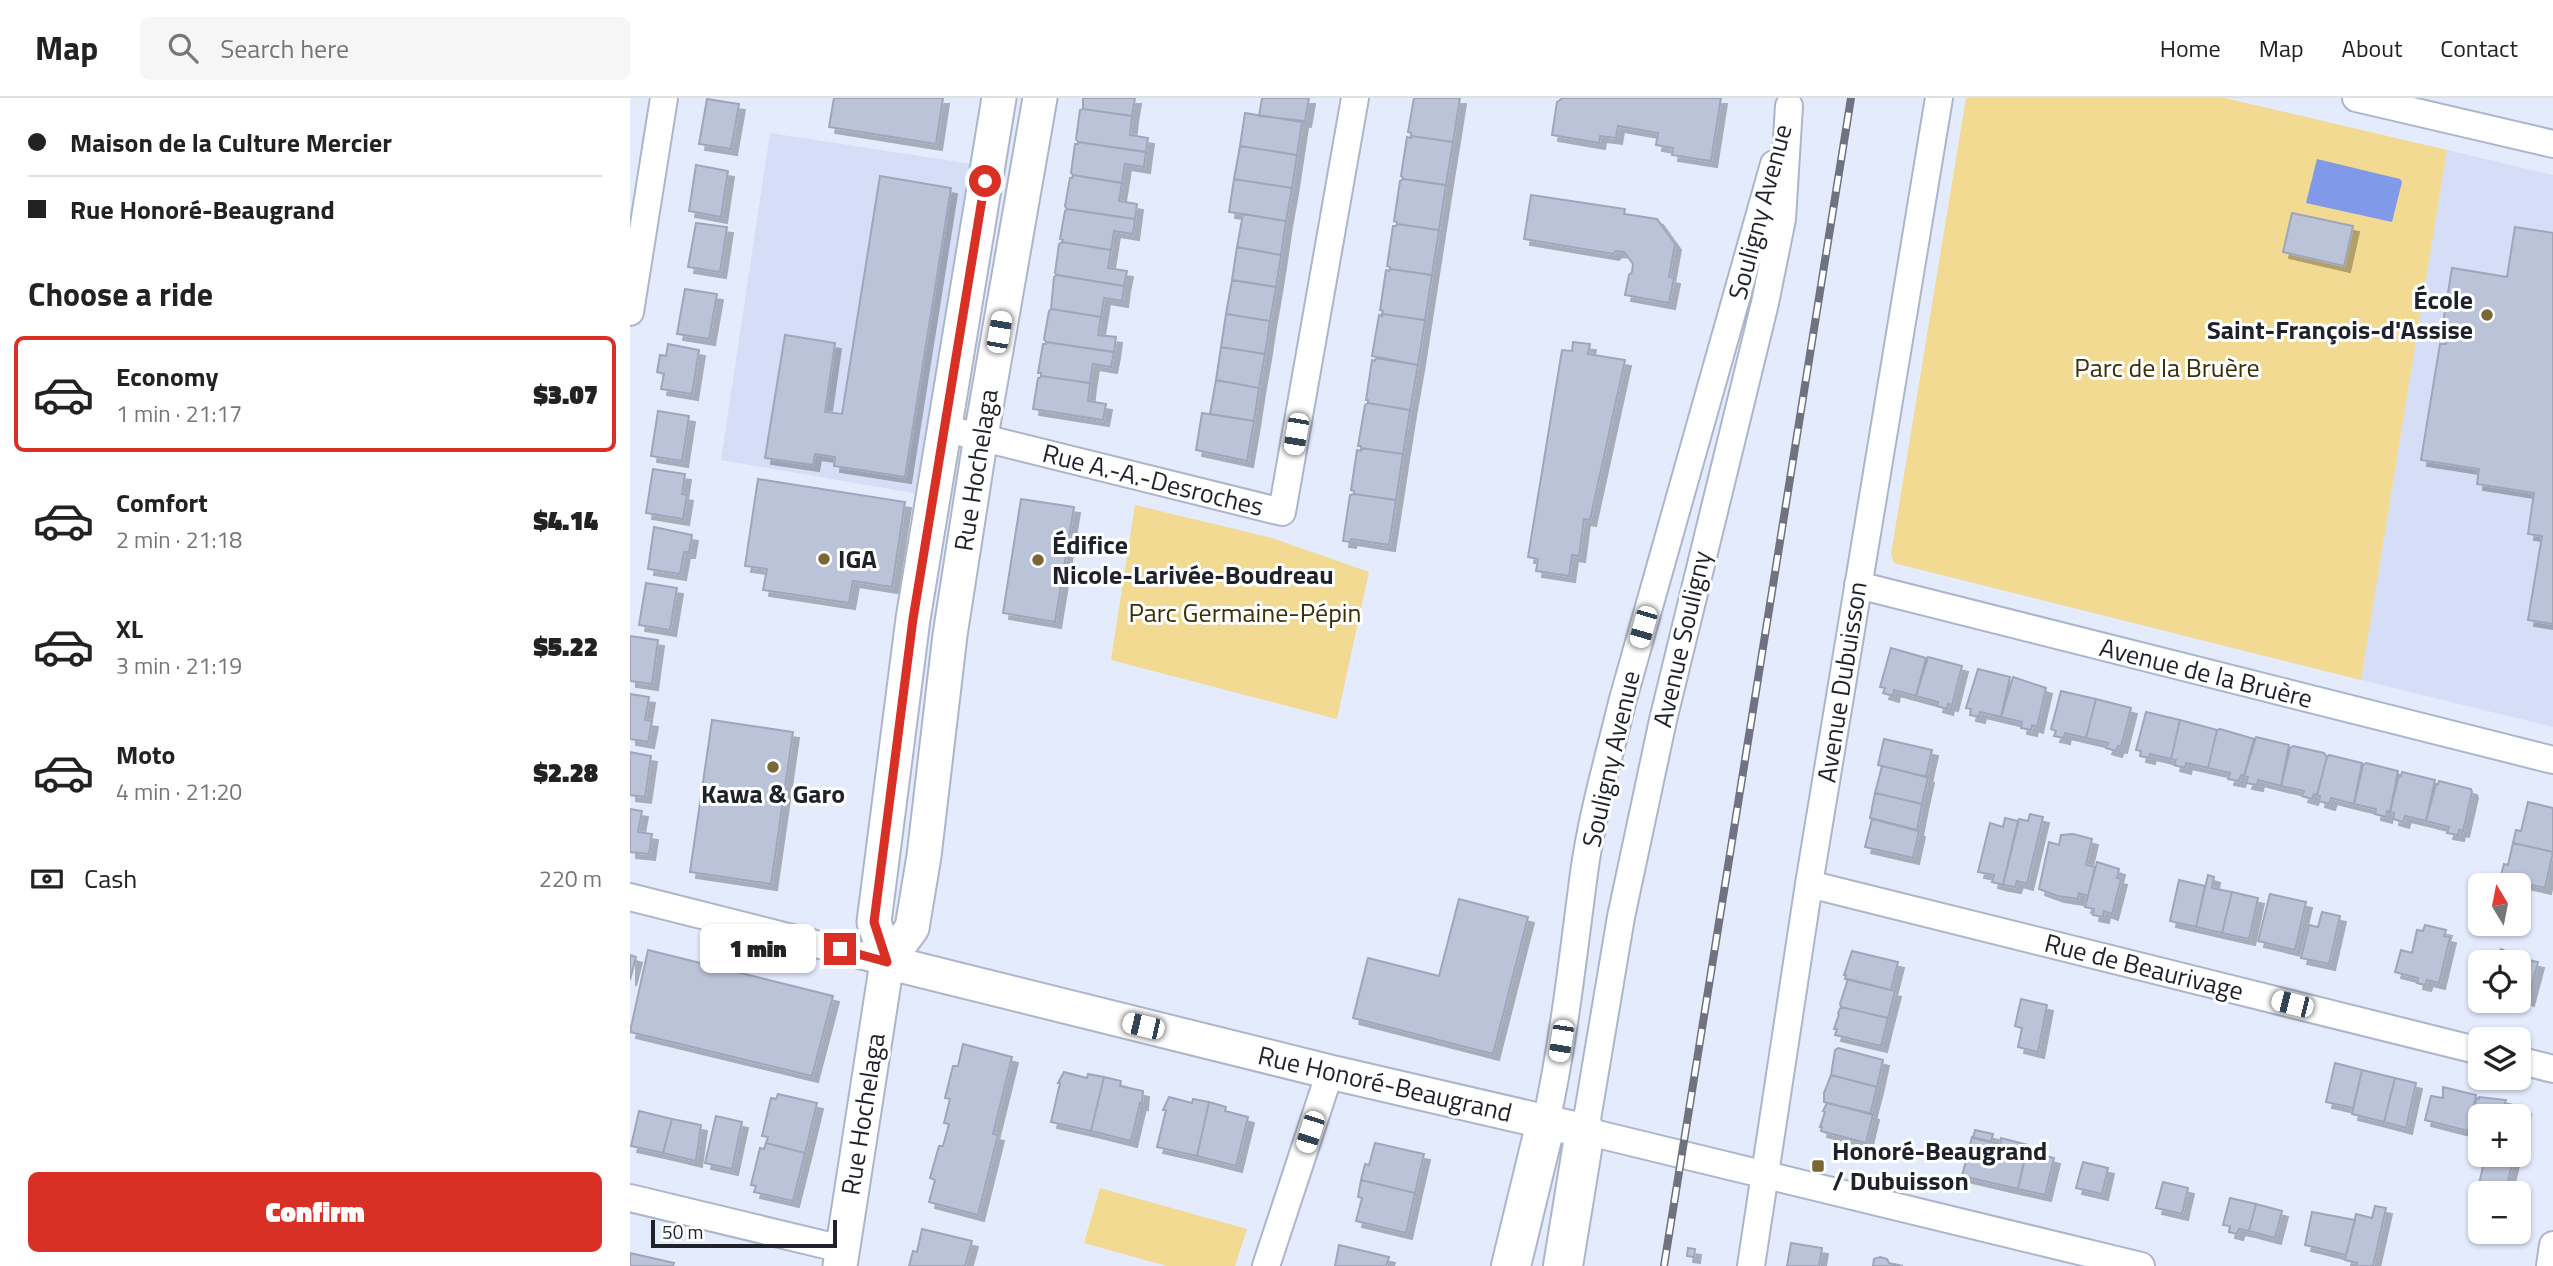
<!DOCTYPE html>
<meta charset="utf-8">
<style>
body{margin:0;font-family:"Titillium Web",sans-serif;background:#f6f6f6;color:#222;height:100vh;display:flex;flex-direction:column;font-size:26px;white-space:nowrap}
*{box-sizing:border-box;margin:0}
p{font-size:23px;color:#767676}
.icon{flex:none;width:38px;height:38px;fill:none;stroke:currentColor;stroke-width:2;stroke-linecap:round;stroke-linejoin:round}
.map{position:relative;flex:1;overflow:hidden}
.sheet{display:flex;flex-direction:column;background:#fff;width:630px}
.sheet>*{flex:none}
.banner{display:grid;align-content:center;height:154px;padding:0 28px;background:#fff}
.needle{width:46px;rotate:350deg}
.tools{position:absolute;left:1838px;top:775px;display:grid;gap:14px}
.tools a{display:grid;place-items:center;width:63px;height:63px;border-radius:10px;background:#fff;box-shadow:0 2px 5px #0004;font-size:35px}
.scale{position:absolute;left:21px;bottom:18px;width:186px;box-sizing:border-box;padding-left:7px;border:4px solid #1f222b;border-top:0;font-size:19px;line-height:24px;white-space:nowrap;color:#1f222b;-webkit-text-stroke:5px #fff;paint-order:stroke}
.end{position:absolute;width:32px;height:32px;margin:-16px;border:9px solid #d93025;background:#fff;box-shadow:0 0 0 4px #fff}
.from{border-radius:50%}
.bubble{position:absolute;height:49px;border-radius:10px;background:#fff;box-shadow:0 2px 5px #0004;font-size:23px;font-weight:800;line-height:49px;text-align:center}
.car{position:absolute;width:21px;height:42px;margin:-21px -10px;border-radius:9px;box-shadow:0 0 5px 2px #0007;background:linear-gradient(#fff 24%,#345 0 40%,#fff 0 76%,#345 0 86%,#fff 0)}
.banner b{display:flex;align-items:center;gap:24px;height:66px;font-size:26px}
.banner b+b{border-top:2px solid #e0e0e0}
.banner i{width:18px;height:18px;background:#222}
ul{padding:0;list-style:none}
li{display:flex;align-items:center;gap:21px;height:116px;margin:0 14px 10px;padding:0 14px;border:4px solid transparent;border-radius:10px}
li div{flex:1}
li b{display:block;font-size:26px}
li em{font-style:normal;font-weight:800}
li.on{border-color:#d93025}
li>.icon{width:63px;height:63px;stroke-width:1.5}
h2{padding:0 28px;font-size:32px;line-height:84px}
.pay{display:flex;align-items:center;gap:18px;height:77px;padding:0 28px;font-size:26px}
.pay p{margin-inline-start:auto}
.cta{display:flex;gap:14px;margin-top:auto;padding:14px 28px}
.cta a{flex:1;height:80px;border-radius:10px;background:#d93025;color:#fff;font-size:28px;font-weight:800;line-height:80px;text-align:center}
header{display:flex;align-items:center;gap:42px;box-sizing:border-box;height:98px;padding:0 35px;background:#fff;border-bottom:2px solid #e0e0e0}
header strong{font-size:33px}
nav{display:flex;gap:38px;margin-inline-start:auto;font-size:24px}
.search{width:490px;height:63px;background:#f6f6f6;display:flex;align-items:center;gap:18px;box-sizing:border-box;padding:0 24px;border-radius:10px;color:#767676;font-size:26px}
main{display:flex;flex:1;min-height:0}
.map>svg:first-child{display:block}
</style>
<header>
<strong>Map</strong>
<div class="search"><svg class="icon" aria-label="search" viewBox="0 0 24 24"><circle cx="10" cy="10" r="6"/><path d="M15 15l6 6"/></svg>Search here</div>
<nav><a>Home</a><a>Map</a><a>About</a><a>Contact</a></nav>
</header>
<main>
<section class="sheet">
<div class="banner">
<b><i class="from"></i>Maison de la Culture Mercier</b>
<b><i></i>Rue Honoré-Beaugrand</b>
</div>
<h2>Choose a ride</h2>
<ul>
<li class="on"><svg class="icon" aria-label="car" viewBox="0 0 24 24"><path d="M5 17H2v-5l4-1 3-4h7l3 4 3 1v5h-3M9 17h6M6 11h13"/><circle cx="7" cy="17" r="2"/><circle cx="17" cy="17" r="2"/></svg><div><b>Economy</b><p>1 min · 21:17</p></div><em>$3.07</em></li>
<li><svg class="icon" aria-label="car" viewBox="0 0 24 24"><path d="M5 17H2v-5l4-1 3-4h7l3 4 3 1v5h-3M9 17h6M6 11h13"/><circle cx="7" cy="17" r="2"/><circle cx="17" cy="17" r="2"/></svg><div><b>Comfort</b><p>2 min · 21:18</p></div><em>$4.14</em></li>
<li><svg class="icon" aria-label="car" viewBox="0 0 24 24"><path d="M5 17H2v-5l4-1 3-4h7l3 4 3 1v5h-3M9 17h6M6 11h13"/><circle cx="7" cy="17" r="2"/><circle cx="17" cy="17" r="2"/></svg><div><b>XL</b><p>3 min · 21:19</p></div><em>$5.22</em></li>
<li><svg class="icon" aria-label="car" viewBox="0 0 24 24"><path d="M5 17H2v-5l4-1 3-4h7l3 4 3 1v5h-3M9 17h6M6 11h13"/><circle cx="7" cy="17" r="2"/><circle cx="17" cy="17" r="2"/></svg><div><b>Moto</b><p>4 min · 21:20</p></div><em>$2.28</em></li>
</ul>
<div class="pay"><svg class="icon" aria-label="cash" viewBox="0 0 24 24"><path d="M3 7h18v10H3z"/><circle cx="12" cy="12" r="2"/></svg>Cash<p>220 m</p></div>
<div class="cta"><a>Confirm</a></div>
</section>
<div class="map">
<svg width="1923" height="1168" viewBox="0 0 1923 1168">
<defs>
<filter id="shadow"><feDropShadow dx="6" dy="6" stdDeviation="0" flood-color="#0004"/></filter>
</defs>
<rect width="100%" height="100%" fill="#e4ebfd"/>
<!-- built -->
<path fill="#d5def6" d="M140 35 348 67 289 396 91 362Z
M1817 52 1923 77V629L1731 582Z"/>
<!-- green -->
<path fill="#f2da92" d="M1336 0H1595L1817 52 1731 582 1264 465 1261 456Z
M505 407 642 440 739 474 707 621 481 562Z
M470 1090 617 1131 605 1168H537L454 1145Z"/>
<!-- water -->
<path fill="#809ae9" d="M1687 61 1770 81 1772 84 1762 124 1676 105Z"/>
<!-- building -->
<path fill="#bbc3d9" stroke="#9ea6bc" stroke-width="2" filter="url(#shadow)" d="M204 0H313L306 46 199 29Z
M453 0H505L502 18 453 11Z
M632 0H679L675 23 629 18Z
M784 0H830L823 44 781 38V35L778 34Z
M933 0H1091L1081 63 1042 57 1043 50 1026 47 1028 35 988 28 986 40 970 38 969 45 922 37 927 4Z
M77 1 109 6 101 51 69 46Z
M453 11 502 18 500 37 518 40 516 54 448 44 446 41 450 12Z
M615 15 672 24 667 57 610 48Z
M781 38 823 44 816 87 774 81 771 78 777 39 781 40Z
M448 44 516 54 514 69 495 66 492 85 443 77 441 75 445 46H448Z
M610 48 667 57 662 90 604 81Z
M66 67 98 73 91 119 59 113Z
M443 77 492 85 489 103 507 106 505 121 437 111 435 108 440 80H442Z
M250 78 321 90 275 379 204 368 205 359 185 356 183 367 135 360 155 237 205 245 195 314 212 316Z
M604 81 662 90 656 123 599 114Z
M774 81 816 87 809 132 767 126V124L764 123 770 83Z
M901 97 995 111 994 116 1027 121 1045 146 1039 179 1044 180 1039 205 995 197 999 177 1002 174 1003 166 994 154 986 153 983 156 894 141Z
M437 111 505 121 503 136 484 133 481 152 432 144 433 142 430 141 435 113Z
M1662 115 1723 128 1714 168 1653 154Z
M613 116 656 123 651 157 607 149Z
M66 125 97 129 90 174 58 169Z
M767 126 809 132 802 177 760 171V169L757 168 763 128H766Z
M1885 129 1923 135V526L1898 522 1912 438 1898 436 1904 395 1847 386 1849 371 1791 362 1810 246H1816L1818 232 1812 231 1822 170 1877 179Z
M432 144 481 152 478 170 497 173 494 188 427 177 425 175 429 146Z
M607 149 651 157 646 189 602 182Z
M760 171 802 177 795 222 752 216 753 213 750 212 756 172 759 173Z
M427 177 494 188 492 203 474 200 471 219 421 211 424 179Z
M602 182 646 189 640 223 596 216Z
M55 191 87 196 79 241 47 236Z
M421 211 471 219 468 237 486 239 484 254 416 244 414 241 419 213Z
M596 216 640 223 635 256 591 249Z
M752 216 795 222 788 267 742 258 749 217 752 218Z
M416 244 484 254 481 269 463 266 460 285 411 278V275H408L413 246H416Z
M943 244 960 246 958 256 995 262 960 422 954 421 949 458 942 457 939 478 906 473 908 461 898 459 932 252 942 253Z
M38 246 69 252 62 296 31 291 34 276 27 274 30 257 36 258Z
M591 249 635 256 629 290 586 282Z
M746 260 788 267 780 312 738 305V302H736L742 262 745 263Z
M411 278 460 285 458 303 476 306 473 322 403 311 408 280H410Z
M586 282 629 290 624 323 580 316Z
M738 305 780 312 773 356 731 350V348H728L735 307Z
M28 313 59 318 52 363 21 358Z
M572 315 624 323 617 363 566 352Z
M731 350 773 356 766 402 724 396V393L721 392 727 352 731 353Z
M23 371 55 376 52 396 57 397 53 421 16 415Z
M128 381 275 404 262 489 223 483 219 505 133 492 137 471 115 468Z
M724 396 766 402 759 447 721 441 720 444 713 443 720 397Z
M391 401 444 409 425 524 373 515Z
M24 429 62 437 59 454H54L50 476 18 471Z
M16 485 47 490 40 532 9 527Z
M0 538 28 542 22 586 0 583Z
M1261 550 1296 560 1286 598 1264 592 1263 598 1253 595 1255 590 1250 589Z
M1298 559 1332 568 1322 607 1318 606 1317 611 1307 608 1308 604 1286 598Z
M1348 571 1380 579 1371 619 1350 614 1349 619 1340 617 1341 611 1336 610Z
M1383 579 1416 590 1407 629 1402 627 1401 632 1391 630 1392 624 1371 619Z
M1431 593 1466 601 1456 640 1435 635 1434 640 1424 638 1426 633 1421 631Z
M0 596 19 599 15 622 22 623 18 644 0 641Z
M1466 601 1501 610 1491 649 1488 648 1486 653 1476 650 1478 645 1456 640Z
M1516 614 1550 622 1541 661 1520 656 1519 660 1510 658 1511 653 1506 652Z
M82 622 163 634 141 786 60 774Z
M1550 622 1587 632 1578 670 1556 665 1555 670 1544 667 1546 662 1541 661Z
M1590 631 1624 641 1614 678 1611 677 1609 683 1598 681 1600 675 1578 670 1587 632Z
M1626 639 1659 647 1651 688 1628 682 1627 687 1616 685 1618 679 1614 678Z
M1254 641 1302 652 1296 679 1248 667Z
M1663 648 1694 655 1697 659 1687 697 1684 696 1682 701 1672 698 1674 693 1651 688 1660 650Z
M0 654 21 658 15 699 0 697Z
M1699 657 1732 665 1724 706 1701 700 1699 706 1689 703 1690 698 1687 697 1697 659Z
M1736 665 1768 673 1760 714 1757 713 1756 719 1745 716 1746 711 1724 706 1733 667Z
M1252 668 1298 679 1292 706 1245 695Z
M1772 674 1805 682 1796 723 1775 718 1773 724 1763 721 1764 715 1760 714 1769 677 1771 678Z
M1809 683 1841 691 1842 694 1833 733 1829 732 1828 737 1817 735 1819 729 1796 723 1806 686H1808Z
M1245 695 1292 706 1287 732 1240 720Z
M1898 704 1923 710V754L1883 745 1886 732 1891 733Z
M0 711 12 713 8 734 22 736 19 756 0 754Z
M1400 716 1413 719 1397 786 1387 783 1385 789 1373 787 1389 721 1398 723Z
M1375 720 1388 723 1373 787 1362 784 1364 777 1348 774 1360 725 1373 729Z
M1242 721 1289 733 1283 760 1235 749Z
M1443 736 1462 741 1456 767 1465 769 1458 798 1449 795 1448 801 1428 798 1409 791 1419 744 1429 747 1431 737Z
M1883 745 1923 754 1915 790 1875 781 1876 778 1871 777 1874 766 1878 767Z
M1467 764 1489 771 1487 780 1491 781 1482 816 1474 813 1473 819 1463 817 1464 811 1455 809Z
M1578 777 1584 779 1582 790 1602 794 1592 835 1566 829Z
M1549 782 1575 788 1566 829 1540 823Z
M1602 794 1628 800 1619 841 1592 835Z
M1640 796 1676 804 1665 852 1628 843Z
M829 801 898 819 863 956 723 920 738 860 809 878Z
M1692 814 1710 818 1699 866 1671 860 1679 827 1688 829Z
M1795 827 1816 832 1814 838 1820 839 1809 885 1797 882 1795 887 1787 885 1788 880 1765 874 1771 852 1782 855 1787 832 1793 833Z
M1871 851 1882 856 1880 864H1853L1856 854 1867 856Z
M18 852 203 898 182 978 0 934Z
M1222 853 1268 864 1261 892 1215 881 1216 877H1214Z
M0 857 6 859 0 882Z
M1894 861 1908 864 1898 902 1888 899V871L1892 872Z
M1218 881 1265 893 1258 920 1211 909 1210 906Z
M1391 901 1417 907 1408 954 1388 949 1392 930 1385 928Z
M1211 909 1258 920 1251 948 1205 937 1207 931H1204L1209 916 1208 915Z
M333 946 382 959 363 1036 368 1037 348 1117 299 1104 305 1082 300 1080 309 1048H313L319 1026 314 1025 320 1001 315 1000 323 968H328Z
M1208 950 1253 962 1247 989 1201 977 1205 952Z
M1705 965 1732 972 1723 1010 1696 1004Z
M1732 972 1765 980 1754 1024 1722 1016Z
M434 974 457 980 458 976 474 979 461 1033 421 1024 430 985H428Z
M1201 977 1247 989 1240 1016 1194 1004V995Z
M474 979 491 983 490 988 513 993 512 1006 510 1005 501 1043 461 1033Z
M1765 980 1786 985 1776 1030 1754 1024Z
M1813 989 1846 997 1838 1033 1795 1022 1801 998 1813 1000Z
M148 996 187 1005 175 1055 136 1045 138 1039 132 1038 141 1000 146 1001Z
M539 999 562 1005 563 1001 579 1004 567 1058 527 1049 536 1012H533Z
M1849 999 1876 1002 1875 1005 1895 1010 1888 1039V1018H1850V1035L1838 1033 1847 1000 1849 1001Z
M579 1004 596 1009 595 1013 618 1019 606 1068 567 1058Z
M1197 1005 1243 1016 1236 1045 1191 1033 1192 1029H1190L1195 1014 1193 1013Z
M9 1013 42 1021 33 1055 1 1048Z
M86 1018 112 1024 102 1071 75 1065Z
M42 1021 71 1027 66 1063 33 1055Z
M1345 1032 1363 1036 1361 1044 1343 1040Z
M1342 1039 1370 1046 1371 1040 1398 1047 1388 1091 1332 1078Z
M136 1045 175 1055 163 1103 124 1094 126 1088 121 1087 130 1050 134 1051Z
M745 1045 794 1056 785 1095 731 1082 735 1066 739 1067Z
M1396 1053 1424 1060 1415 1097 1388 1091Z
M1863 1057 1884 1058 1875 1096 1848 1090 1854 1064 1860 1066Z
M1453 1064 1478 1070 1472 1096 1446 1090Z
M731 1082 785 1095 776 1135 726 1123 732 1100 728 1099Z
M1533 1084 1558 1090 1552 1116 1526 1110Z
M1600 1100 1626 1106 1619 1133 1609 1131 1607 1136 1599 1134 1600 1128 1593 1127Z
M1626 1106 1652 1113 1645 1140 1619 1133Z
M1745 1108 1756 1110 1743 1168H1726L1727 1165 1715 1162 1726 1116 1742 1120Z
M1682 1114 1725 1122 1716 1157 1675 1147Z
M292 1131 342 1143 335 1168H279L283 1153 287 1154Z
M1161 1145 1192 1150 1189 1168H1157Z
M709 1147 759 1159 756 1168H705Z
M1058 1150 1065 1151 1064 1159 1057 1158Z
M0 1155 44 1165 43 1168H0Z
M1250 1159 1257 1161 1259 1165 1273 1168H1243L1244 1161Z"/>
<g fill="none" stroke-linecap="round" stroke-linejoin="round">
<defs>
<path id="minor" d="M1726 0 1923 46
M1159 8 1152 121 1135 205 1033 622 991 819 955 1033 1511 1168
M0 214 34 0
M313 330 652 414 725 0
M1228 487 1923 662
M1179 786 1850 953
M0 799 257 864
M1888 962 1923 971
M916 1024C934 942 943 858 954 775 962 716 979 659 993 601L1144 66
M0 1100 212 1151
M636 1168 700 974
M1121 1168 1179 786 1309 0
M1920 1168 1923 1147"/>
<path id="major" d="M257 864 282 830 294 758 320 537 351 338 410 0
M257 864 700 974 942 1030
M210 1168 257 864 244 824 283 521 369 0"/>
<path id="highway" d="M881 1168 916 1024
M933 1168 955 1033"/>
</defs>
<!-- minor casing -->
<use href="#minor" stroke="#adb5cb" stroke-width="30"/>
<!-- major casing -->
<use href="#major" stroke="#adb5cb" stroke-width="37"/>
<!-- highway casing -->
<use href="#highway" stroke="#adb5cb" stroke-width="42"/>
<!-- minor -->
<use href="#minor" stroke="#fff" stroke-width="26"/>
<!-- major -->
<use href="#major" stroke="#fff" stroke-width="33"/>
<!-- highway -->
<use href="#highway" stroke="#fff" stroke-width="38"/>
<defs>
<path id="rail" d="M1034 1168 1221 0"/>
</defs>
<!-- rail casing -->
<use href="#rail" stroke="#6f7380" stroke-width="8"/>
<!-- rail -->
<use href="#rail" stroke="#fff" stroke-width="5" stroke-dasharray="16" stroke-linecap="butt"/>
</g>
<g fill="none" stroke-linecap="round" stroke-linejoin="round">
<!-- route -->
<path stroke="#d93025" stroke-width="9" d="M210 851 257 864 244 824 283 521 355 83"/>
</g>
<!-- markers -->
<g fill="#796836" stroke="#fff" stroke-width="2.5">
<circle cx="1857" cy="217" r="7"/>
<circle cx="194" cy="461" r="7"/>
<circle cx="408" cy="462" r="7"/>
<circle cx="143" cy="669" r="7"/>
<rect x="1181" y="1061" width="14" height="14" rx="3.5"/>
</g>
<g text-anchor="middle" stroke-width="6" stroke-linejoin="round" paint-order="stroke">
<!-- street labels -->
<g font-size="26" fill="#1f222b" stroke="#fff">
<text transform="translate(1130 114) rotate(-75)" y="9">Souligny Avenue</text>
<text transform="translate(346 372) rotate(-81)" y="9">Rue Hochelaga</text>
<text transform="translate(523 382) rotate(14)" y="9">Rue A.-A.-Desroches</text>
<text transform="translate(1052 541) rotate(-77)" y="9">Avenue Souligny</text>
<text transform="translate(1576 575) rotate(14)" y="9">Avenue de la Bruère</text>
<text transform="translate(1212 584) rotate(-81)" y="9">Avenue Dubuisson</text>
<text transform="translate(981 661) rotate(-77)" y="9">Souligny Avenue</text>
<text transform="translate(1514 869) rotate(14)" y="9">Rue de Beaurivage</text>
<text transform="translate(755 986) rotate(13)" y="9">Rue Honoré-Beaugrand</text>
<text transform="translate(233 1016) rotate(-81)" y="9">Rue Hochelaga</text>
</g>
<!-- poi labels -->
<g font-size="26" font-weight="bold" fill="#1f222b" stroke="#fff" text-anchor="start">
<text x="1843" y="211" text-anchor="end">École<tspan x="1843" dy="30">Saint-François-d'Assise</tspan></text>
<text x="422" y="456">Édifice<tspan x="422" dy="30">Nicole-Larivée-Boudreau</tspan></text>
<text x="208" y="470">IGA</text>
<text x="143" y="705" text-anchor="middle">Kawa &amp; Garo</text>
<text x="1202" y="1062">Honoré-Beaugrand<tspan x="1202" dy="30">/ Dubuisson</tspan></text>
</g>
<!-- park labels -->
<g font-size="26" fill="#3c2f04" stroke="#fff">
<text x="1537" y="279">Parc de la Bruère</text>
<text x="615" y="524">Parc Germaine-Pépin</text>
</g>
</g>
</svg>
<div class="tools">
<a><svg class="needle" viewBox="-14 -14 28 28"><path d="M0-13l5 13h-10z" fill="#e53935"/><path d="M0 13l5-13h-10z" fill="#767676"/></svg></a>
<a><svg class="icon" aria-label="locate" viewBox="0 0 24 24"><circle cx="12" cy="12" r="6"/><path d="M12 2v4M12 18v4M2 12h4M18 12h4"/></svg></a>
<a><svg class="icon" aria-label="layers" viewBox="0 0 24 24"><path d="M12 4l9 5-9 5-9-5zM3 14l9 5 9-5"/></svg></a>
<a>+</a>
<a>−</a>
</div>
<div class="scale">50 m</div>
<i class="end from" style="left:355px;top:83px"></i>
<i class="end" style="left:210px;top:851px"></i>
<div class="bubble" style="left:70px;top:826px;width:116px">1 min</div>
<i class="car" style="left:369px;top:234px;rotate:10deg"></i>
<i class="car" style="left:666px;top:336px;rotate:190deg"></i>
<i class="car" style="left:1013px;top:529px;rotate:196deg"></i>
<i class="car" style="left:1662px;top:906px;rotate:284deg"></i>
<i class="car" style="left:513px;top:928px;rotate:283deg"></i>
<i class="car" style="left:931px;top:943px;rotate:189deg"></i>
<i class="car" style="left:680px;top:1034px;rotate:198deg"></i>
</div>
</main>
